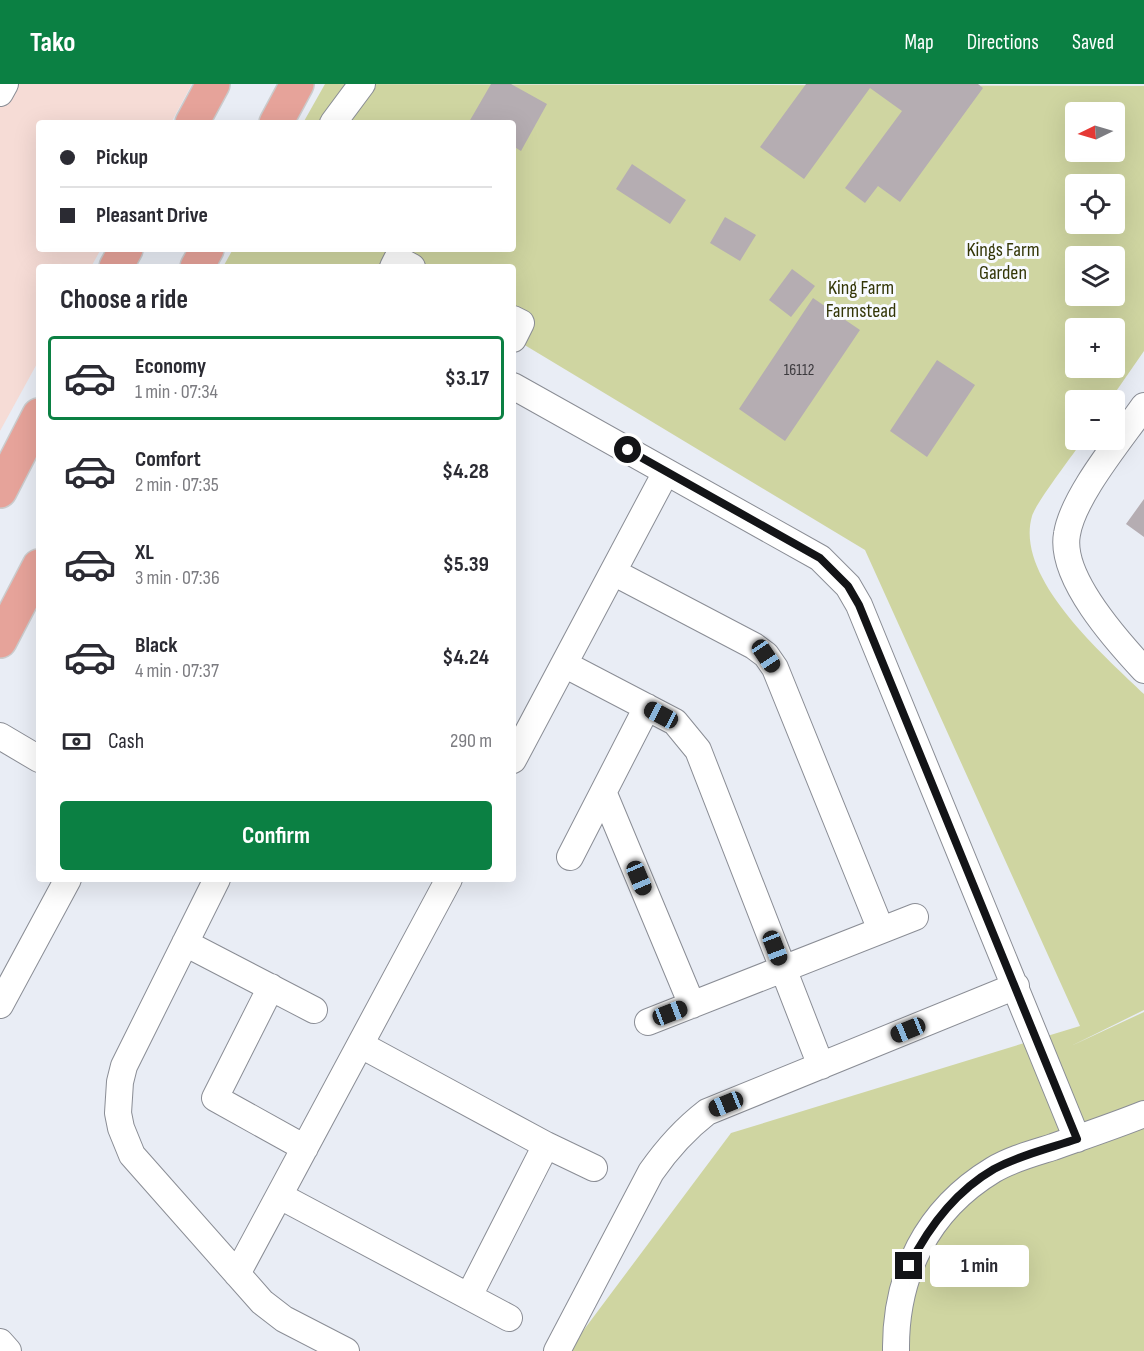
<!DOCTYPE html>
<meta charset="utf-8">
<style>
body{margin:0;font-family:"Sofia Sans Condensed",sans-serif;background:#f7f7f7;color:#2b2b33;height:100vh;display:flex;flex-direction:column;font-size:22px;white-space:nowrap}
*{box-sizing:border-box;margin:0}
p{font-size:20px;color:#7c7c81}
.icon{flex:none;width:33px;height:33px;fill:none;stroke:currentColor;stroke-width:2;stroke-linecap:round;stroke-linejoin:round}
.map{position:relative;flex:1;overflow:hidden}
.sheet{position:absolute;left:36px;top:180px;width:480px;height:618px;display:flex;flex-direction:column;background:#fff;border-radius:6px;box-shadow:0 6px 24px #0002}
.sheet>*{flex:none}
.banner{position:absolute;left:36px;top:36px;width:480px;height:132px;border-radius:6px;box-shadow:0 6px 24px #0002;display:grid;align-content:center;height:132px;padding:0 24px;background:#fff}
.needle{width:39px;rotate:265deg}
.tools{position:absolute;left:1065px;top:18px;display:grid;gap:12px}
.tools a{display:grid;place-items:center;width:60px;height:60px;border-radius:6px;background:#fff;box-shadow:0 6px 24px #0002;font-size:30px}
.end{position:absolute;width:27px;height:27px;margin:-14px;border:8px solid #131417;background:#fff;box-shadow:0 0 0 3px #fff}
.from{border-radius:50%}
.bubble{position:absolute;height:42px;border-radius:6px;background:#fff;box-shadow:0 6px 24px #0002;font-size:20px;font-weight:700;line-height:42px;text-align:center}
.car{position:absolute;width:18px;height:36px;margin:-18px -9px;border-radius:8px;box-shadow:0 0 4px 2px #0007;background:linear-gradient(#222 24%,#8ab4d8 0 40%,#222 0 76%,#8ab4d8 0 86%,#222 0)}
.banner b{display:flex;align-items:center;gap:21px;height:57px;font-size:22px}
.banner b+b{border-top:2px solid #e1e1e2}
.banner i{width:15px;height:15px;background:#2b2b33}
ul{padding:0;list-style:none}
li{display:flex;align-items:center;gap:18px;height:84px;margin:0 12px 9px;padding:0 12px;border:3px solid transparent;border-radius:6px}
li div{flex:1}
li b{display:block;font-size:22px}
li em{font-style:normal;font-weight:700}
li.current{border-color:#0b8043}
li>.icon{width:54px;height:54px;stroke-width:1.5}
h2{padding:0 24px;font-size:27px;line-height:72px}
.pay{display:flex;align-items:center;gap:15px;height:66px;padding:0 24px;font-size:22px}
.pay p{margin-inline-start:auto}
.button{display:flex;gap:12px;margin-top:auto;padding:12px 24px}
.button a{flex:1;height:69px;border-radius:6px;background:#0b8043;color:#fff;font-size:24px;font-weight:700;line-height:69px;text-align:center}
header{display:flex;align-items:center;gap:36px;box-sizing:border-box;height:84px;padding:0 30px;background:#0b8043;color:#fff}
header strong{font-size:28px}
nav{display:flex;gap:33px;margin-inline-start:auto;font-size:21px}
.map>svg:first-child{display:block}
</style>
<header>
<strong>Tako</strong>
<nav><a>Map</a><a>Directions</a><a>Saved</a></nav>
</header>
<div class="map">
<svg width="1144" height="1267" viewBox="0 0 1144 1267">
<rect width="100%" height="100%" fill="#e9edf5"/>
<!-- industrial -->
<path fill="#f6dcd6" d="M0 0H192L171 39H39V165H101L91 183H39V276L0 347Z"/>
<!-- green -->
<path fill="#cfd5a1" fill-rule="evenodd" d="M325 0 1144 2V267L1110 316H1076V356H1083C1073 371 1037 417 1032 432 1014 494 1104 571 1144 610V926L1071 962 1144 928V1267H568L731 1049 1080 942 865 466 513 254V183H223L233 165H513V39H303ZM1076 28H1114V68H1076ZM1076 100H1114V140H1076ZM1076 172H1114V212H1076ZM1076 244H1114V284H1076Z"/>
<!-- building -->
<path fill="#b5adb2" d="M491 0H511L547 20 521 67 513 62V39L469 38Z
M806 0H978L983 4 900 118 878 102 865 119 845 104 902 27 870 4 804 95 760 63Z
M632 80 686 116 670 140 616 105Z
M725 133 756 151 740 177 710 159Z
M792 185 815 202 791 233 769 216Z
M813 214 860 246 785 357 739 325Z
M937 276 975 301 927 373 890 347Z
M1144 415V453L1126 440Z"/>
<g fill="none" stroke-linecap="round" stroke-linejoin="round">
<defs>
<path id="minor" d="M0 9 5 0
M333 39 362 0
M393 183 397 175 412 183
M513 235 521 239 513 255
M513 302 820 474 848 502 859 521 1077 1055
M1144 322C1121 355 1073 412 1067 450 1059 493 1117 557 1144 586
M613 488 754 562 766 571 775 584 881 846
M564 580 675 638 698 666 821 982
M0 652 39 675
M513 676 666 388
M604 710 692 921
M570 773 647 623
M217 795 124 982 120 998 118 1029 121 1044 132 1071 262 1218 284 1235 346 1267
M185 859 314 926
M271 903 215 1014 305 1064
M0 921 68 795
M648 938 915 833
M361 961 546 1061 469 1212
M546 1061 594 1084
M280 1112 509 1234
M237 1190 449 795
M0 1258 8 1267
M557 1267 651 1088C667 1065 685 1045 707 1028L1016 902
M896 1267C895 1191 927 1126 993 1086 1011 1075 1034 1069 1053 1063 1084 1052 1114 1042 1144 1030"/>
<path id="major" d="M192 39 213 0
M276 39 297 0
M116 183 126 165
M197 183 207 165
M0 407 39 331
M0 557 39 482"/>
</defs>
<!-- minor casing -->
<use href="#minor" stroke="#8a8d95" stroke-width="28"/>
<!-- major casing -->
<use href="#major" stroke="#cbcbcc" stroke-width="36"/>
<!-- minor -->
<use href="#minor" stroke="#fff" stroke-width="26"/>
<!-- major -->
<use href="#major" stroke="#e6a39a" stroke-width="33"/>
</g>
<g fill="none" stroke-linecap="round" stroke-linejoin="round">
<!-- route -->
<path stroke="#131417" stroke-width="8" d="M628 366 820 474 848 502 859 521 1077 1055C1050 1064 1020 1071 994 1085 956 1107 928 1144 909 1182"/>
</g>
<g text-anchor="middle" stroke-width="6" stroke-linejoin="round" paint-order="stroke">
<!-- number labels -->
<g font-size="16" fill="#3c3a3e">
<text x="799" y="291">16112</text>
</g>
<!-- park labels -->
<g font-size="20" fill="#333607" stroke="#f8faff">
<text x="1003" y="172">Kings Farm<tspan x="1003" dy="23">Garden</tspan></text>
<text x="861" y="210">King Farm<tspan x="861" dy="23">Farmstead</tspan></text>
</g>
</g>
</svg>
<div class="tools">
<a><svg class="needle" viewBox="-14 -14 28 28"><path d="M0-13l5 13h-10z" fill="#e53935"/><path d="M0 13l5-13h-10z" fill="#7c7c81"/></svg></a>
<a><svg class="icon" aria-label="locate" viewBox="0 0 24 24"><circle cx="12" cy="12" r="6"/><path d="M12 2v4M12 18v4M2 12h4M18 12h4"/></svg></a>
<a><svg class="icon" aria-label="layers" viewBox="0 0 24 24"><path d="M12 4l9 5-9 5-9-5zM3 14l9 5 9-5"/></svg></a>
<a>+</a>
<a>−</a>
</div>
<i class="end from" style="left:628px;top:366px"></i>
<i class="end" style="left:909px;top:1182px"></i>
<div class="bubble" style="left:930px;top:1161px;width:99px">1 min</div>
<i class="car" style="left:766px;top:572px;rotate:146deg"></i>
<i class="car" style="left:661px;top:631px;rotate:298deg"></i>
<i class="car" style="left:639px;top:794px;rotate:157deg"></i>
<i class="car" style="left:775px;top:864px;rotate:159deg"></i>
<i class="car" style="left:670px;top:929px;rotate:69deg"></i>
<i class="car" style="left:908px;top:946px;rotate:248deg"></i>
<i class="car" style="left:726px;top:1020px;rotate:248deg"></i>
<div class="banner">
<b><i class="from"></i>Pickup</b>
<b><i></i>Pleasant Drive</b>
</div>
<section class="sheet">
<h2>Choose a ride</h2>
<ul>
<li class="current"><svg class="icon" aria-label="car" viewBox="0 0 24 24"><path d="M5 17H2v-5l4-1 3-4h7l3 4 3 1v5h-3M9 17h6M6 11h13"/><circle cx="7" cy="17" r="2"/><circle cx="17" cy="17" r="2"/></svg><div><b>Economy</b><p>1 min · 07:34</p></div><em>$3.17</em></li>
<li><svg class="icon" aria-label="car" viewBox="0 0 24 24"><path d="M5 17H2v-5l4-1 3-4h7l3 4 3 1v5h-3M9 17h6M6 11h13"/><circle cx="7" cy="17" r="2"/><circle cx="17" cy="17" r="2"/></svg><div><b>Comfort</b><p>2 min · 07:35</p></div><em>$4.28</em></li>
<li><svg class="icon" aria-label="car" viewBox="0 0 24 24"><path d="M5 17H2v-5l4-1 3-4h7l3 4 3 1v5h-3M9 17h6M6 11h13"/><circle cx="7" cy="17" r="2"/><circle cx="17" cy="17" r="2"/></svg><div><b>XL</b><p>3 min · 07:36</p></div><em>$5.39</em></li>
<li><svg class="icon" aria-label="car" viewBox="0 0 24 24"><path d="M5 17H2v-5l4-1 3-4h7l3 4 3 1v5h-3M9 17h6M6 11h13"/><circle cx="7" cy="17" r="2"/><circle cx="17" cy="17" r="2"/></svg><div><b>Black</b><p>4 min · 07:37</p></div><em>$4.24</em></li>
</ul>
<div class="pay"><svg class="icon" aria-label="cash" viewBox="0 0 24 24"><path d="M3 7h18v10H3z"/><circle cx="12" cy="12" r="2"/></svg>Cash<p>290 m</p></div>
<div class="button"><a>Confirm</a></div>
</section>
</div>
